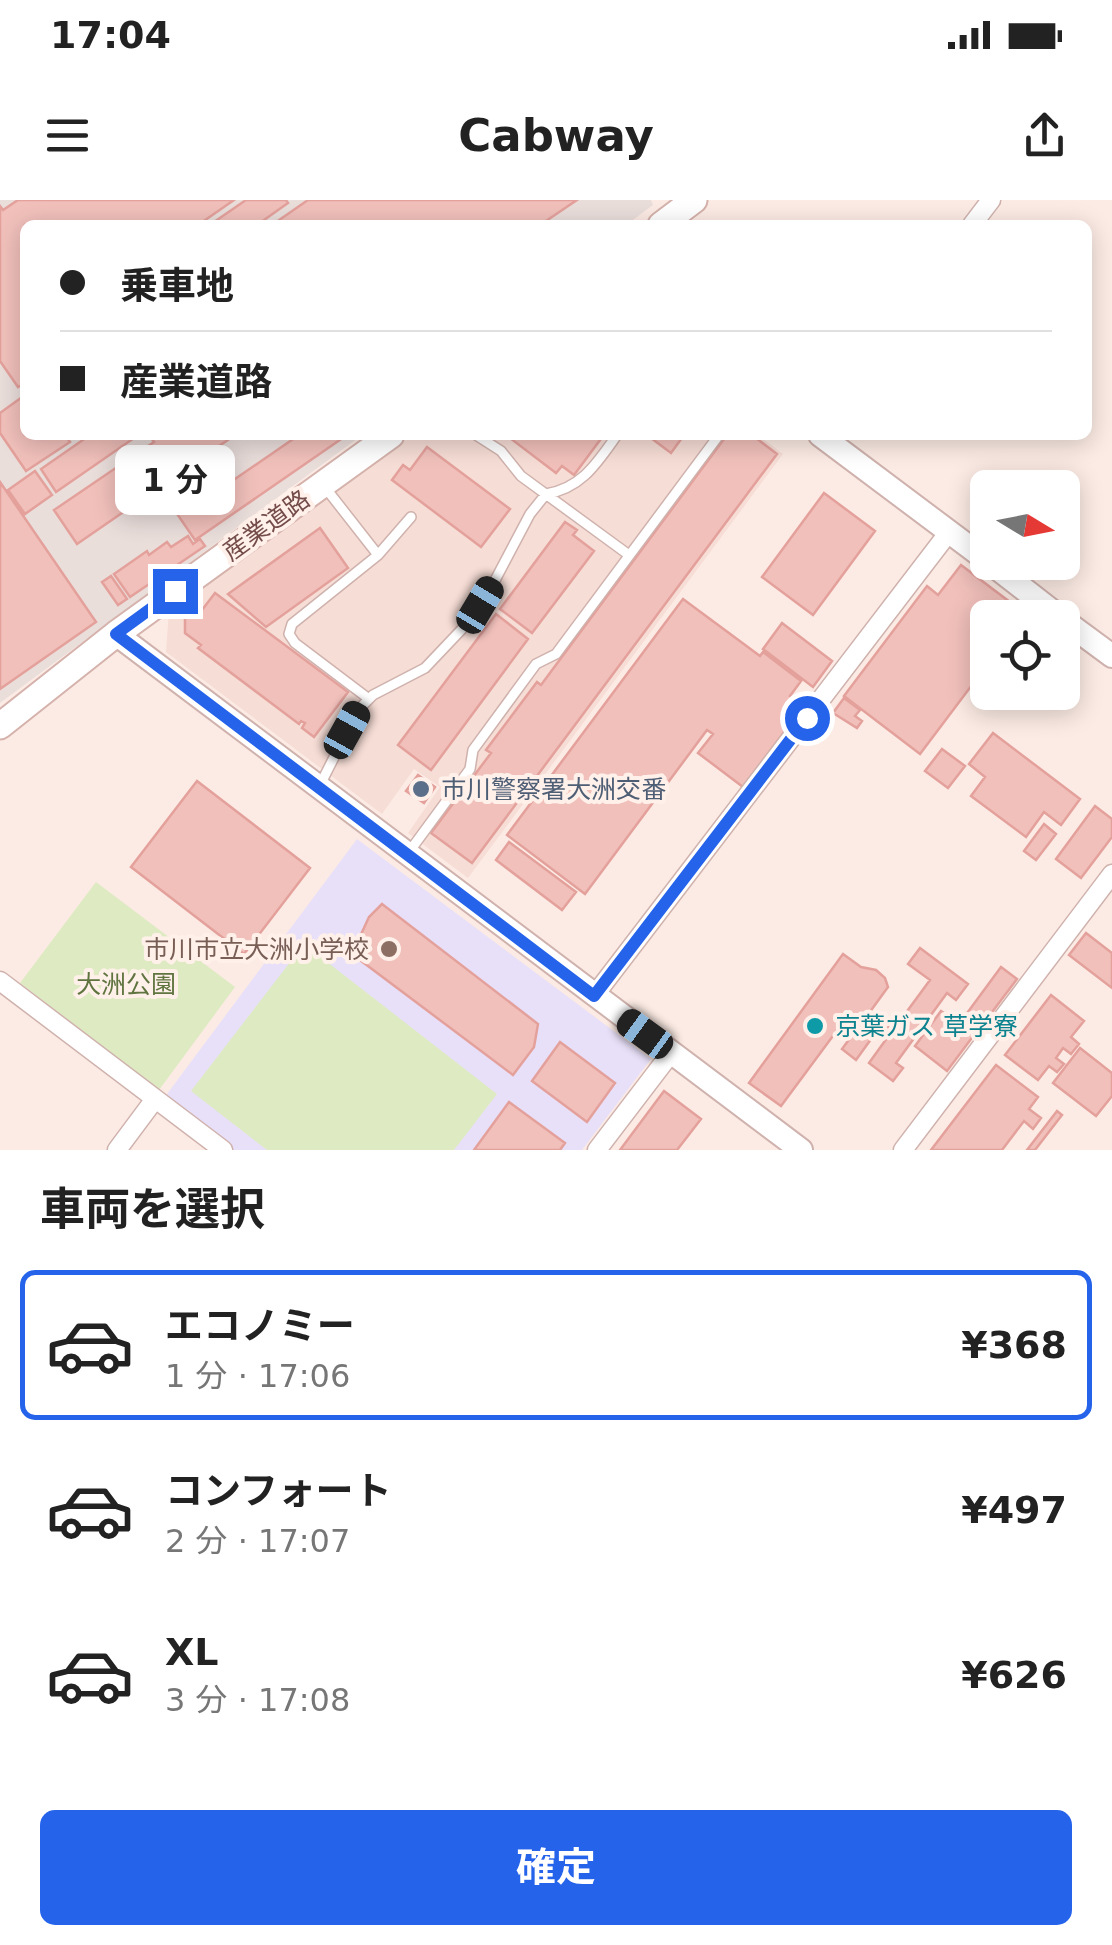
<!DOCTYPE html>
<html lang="ja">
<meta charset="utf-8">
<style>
body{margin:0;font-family:"DejaVu Sans","Noto Sans JP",sans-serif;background:#f2f2f2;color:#222;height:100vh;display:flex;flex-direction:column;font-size:38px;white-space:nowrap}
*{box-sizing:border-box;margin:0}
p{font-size:32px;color:#767676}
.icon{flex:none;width:55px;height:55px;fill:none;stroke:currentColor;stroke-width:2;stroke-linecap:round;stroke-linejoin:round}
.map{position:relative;height:950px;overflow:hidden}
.sheet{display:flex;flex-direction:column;background:#fff;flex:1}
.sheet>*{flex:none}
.guide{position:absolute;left:20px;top:20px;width:1072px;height:220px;border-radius:15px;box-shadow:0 5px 25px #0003;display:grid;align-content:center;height:220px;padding:0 40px;background:#fff}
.needle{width:65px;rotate:100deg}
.fabs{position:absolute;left:970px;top:270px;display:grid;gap:20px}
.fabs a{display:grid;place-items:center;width:110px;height:110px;border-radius:15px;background:#fff;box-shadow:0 5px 25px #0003;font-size:50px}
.end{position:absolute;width:45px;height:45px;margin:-22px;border:12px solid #2563eb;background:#fff;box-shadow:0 0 0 5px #fff}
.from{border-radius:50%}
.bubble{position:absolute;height:70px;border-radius:15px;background:#fff;box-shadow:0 5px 25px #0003;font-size:32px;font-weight:700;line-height:70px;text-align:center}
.car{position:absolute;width:30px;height:60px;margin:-30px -15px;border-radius:12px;box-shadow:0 0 8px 2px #0007;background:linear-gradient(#222 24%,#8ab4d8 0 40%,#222 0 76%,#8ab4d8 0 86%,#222 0)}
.guide b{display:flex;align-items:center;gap:35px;height:95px;font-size:38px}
.guide b+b{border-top:2px solid #e0e0e0}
.guide i{width:25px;height:25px;background:#222}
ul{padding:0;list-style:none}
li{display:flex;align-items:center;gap:30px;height:150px;margin:0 20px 15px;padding:0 20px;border:5px solid transparent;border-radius:15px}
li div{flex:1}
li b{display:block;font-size:38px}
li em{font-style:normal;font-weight:700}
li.active{border-color:#2563eb}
li>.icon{width:90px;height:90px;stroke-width:1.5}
h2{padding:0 40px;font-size:45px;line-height:120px}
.action{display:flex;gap:20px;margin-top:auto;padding:20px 40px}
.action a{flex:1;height:115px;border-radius:15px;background:#2563eb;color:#fff;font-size:40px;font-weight:700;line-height:115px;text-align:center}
.status{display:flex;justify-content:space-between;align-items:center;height:70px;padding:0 50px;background:#fff;direction:ltr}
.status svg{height:28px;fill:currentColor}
header{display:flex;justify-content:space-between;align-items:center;height:130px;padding:0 40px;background:#fff;font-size:45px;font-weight:700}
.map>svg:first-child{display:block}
</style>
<div class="status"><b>17:04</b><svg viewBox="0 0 49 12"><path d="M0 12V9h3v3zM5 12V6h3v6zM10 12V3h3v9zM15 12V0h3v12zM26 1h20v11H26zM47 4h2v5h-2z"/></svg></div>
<header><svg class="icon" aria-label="menu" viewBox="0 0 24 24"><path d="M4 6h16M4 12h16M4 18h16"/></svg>Cabway<svg class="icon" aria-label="share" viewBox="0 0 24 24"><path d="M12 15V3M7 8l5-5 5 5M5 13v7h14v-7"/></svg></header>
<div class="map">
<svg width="1112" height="950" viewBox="0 0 1112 950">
<rect width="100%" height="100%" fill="#fcebe4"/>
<!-- residential -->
<path fill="#f6ddd5" d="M413 235H758L783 254 468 678 408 633 440 587 414 569 382 614 166 452 169 410Z"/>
<!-- industrial -->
<path fill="#eadedb" d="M0 0H651L653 5 626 25H25V235H362L0 503Z"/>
<!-- education -->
<path fill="#e8e0f8" d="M357 639 651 859 582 950H233L164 898Z"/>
<!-- green -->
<path fill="#deeac2" d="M96 682 235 787 159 890 20 783Z
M304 744 497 894 454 950H267L191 891Z"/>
<!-- building -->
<path fill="#f1c0bb" stroke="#e4a19c" stroke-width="2.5" d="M18 0H234L198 25H25V183L18 187 0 161V6L3 10Z
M246 0H286L288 3 257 25H216L214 22Z
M308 0H577L540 25H272Z
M25 195V235H65L70 242 26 271 0 233V213Z
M90 235 137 236 56 292 41 269Z
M149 235H235L77 344 54 310 154 242Z
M299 235H347L195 340 171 305 195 289 203 301Z
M506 235H602L603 236 574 275 562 266 556 273Z
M647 235H684L671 253Z
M727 235H752L777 254 472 663 431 633 491 553 486 550 537 482 541 485Z
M427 247 510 309 481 347 392 280 403 265 410 270Z
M35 271 52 295 25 314 8 290Z
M0 282 96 422 0 489Z
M824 293 875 331 813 415 762 377Z
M565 322 577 330 573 335 594 351 532 433 500 409Z
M320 328 348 368 266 427 228 394Z
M188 336 193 344 200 339 205 346 130 397 114 374 147 351 149 355 167 342 171 347Z
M961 365 1031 418H988V478L981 473 920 554 844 496 927 386 938 395Z
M111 376 127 399 118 405 102 382Z
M215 393 348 492 314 537 302 528 305 523 301 521 299 524 198 448 201 445 185 433V418L193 410H202Z
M683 399 760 456 763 452 801 481 790 496 800 504V511L743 587 698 553 713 534 707 530 585 694 507 635Z
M496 414 528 439 431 570 398 545Z
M782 423 832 461 813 487 763 449Z
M844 498 860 510 855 516 862 521 857 528 833 513Z
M993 533 1080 599 1061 625 1044 612 1026 637 971 596 985 577 969 564Z
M942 549 965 566 948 588 925 571Z
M418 575 435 587 424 603 406 591Z
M197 581 310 668 244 754 131 667Z
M1095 606 1112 619V637L1081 678 1056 659Z
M1044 624 1056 634 1036 660 1024 651Z
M509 642 576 692 562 710 496 660Z
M382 704 538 824 534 847 513 875 352 754 369 717Z
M1086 733 1112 753V788L1069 755Z
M920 748 968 784 956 800 947 793 896 863 903 868 893 881 869 863 887 838 874 835 856 860 842 849 856 830 844 821 781 906 749 883 843 754 861 767 876 770 885 778 888 787 864 820 894 829 930 780 908 764Z
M1001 767 1017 779 977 832 962 820Z
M1051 795 1084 821 1071 837 1079 844 1071 854 1063 848 1056 858 1064 864 1057 872 1049 866 1038 880 1005 855Z
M941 811 974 835 947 871 915 846Z
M560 842 615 883 587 922 532 881Z
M1080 848 1112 873V896L1096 916 1053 883Z
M996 865 1038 897 1029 909 1041 918 1033 929 1024 921 1002 950H931Z
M664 891 701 919 677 950H620Z
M509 902 565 943 560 950H474Z
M1057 911 1062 915 1035 950H1027Z"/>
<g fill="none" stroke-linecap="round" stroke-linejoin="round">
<defs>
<path id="service" d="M476 235 501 251 521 276 629 355
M324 286 378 355
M369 499 295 443 289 434 292 424 378 355 411 317
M321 583 358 510 373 495 425 468 462 429 492 386 530 314 546 294C582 288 597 263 617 235
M409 652 470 569 473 550 536 464 556 454 719 235"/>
<path id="minor" d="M972 25 991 0
M0 781 223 950
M594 796 949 332
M117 950 155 899
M597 950 671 853
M903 950 1112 674"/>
<path id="tertiary" d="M820 235 988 361
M989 362 1061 418
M1062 419 1112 456
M116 434 801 950"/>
<path id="secondary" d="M661 25 694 0
M0 526 116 434 391 235"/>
</defs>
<!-- service casing -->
<use href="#service" stroke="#cfb2ad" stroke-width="12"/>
<!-- minor casing -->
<use href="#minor" stroke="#cfb2ad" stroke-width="21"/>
<!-- tertiary casing -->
<use href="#tertiary" stroke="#cfb2ad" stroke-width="26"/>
<!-- secondary casing -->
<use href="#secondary" stroke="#d5b2ac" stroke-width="29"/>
<!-- service -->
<use href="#service" stroke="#fff" stroke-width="9"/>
<!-- minor -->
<use href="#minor" stroke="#fff" stroke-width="18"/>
<!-- tertiary -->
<use href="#tertiary" stroke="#fff" stroke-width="22"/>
<!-- secondary -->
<use href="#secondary" stroke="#fff" stroke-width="25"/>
</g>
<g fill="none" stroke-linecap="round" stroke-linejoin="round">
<!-- route -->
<path stroke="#2563eb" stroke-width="12" d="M175 391 116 434 594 796 807 518"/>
</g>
<!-- markers -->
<circle fill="#5c6f8a" stroke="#fff0ea" stroke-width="4" cx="421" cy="589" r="10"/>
<circle fill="#8d6e63" stroke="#fff0ea" stroke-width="4" cx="389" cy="749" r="10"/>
<circle fill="#0f9aa8" stroke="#fff0ea" stroke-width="4" cx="815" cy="826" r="10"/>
<g text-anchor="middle" stroke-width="8" stroke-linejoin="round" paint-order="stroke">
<!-- street labels -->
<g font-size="25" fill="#744c49" stroke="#fff0ea">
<text transform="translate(266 325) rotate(-36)" y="9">産業道路</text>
</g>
<!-- service labels -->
<g font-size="25" fill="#4e5e75" stroke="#fff0ea" text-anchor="start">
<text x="441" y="598">市川警察署大洲交番</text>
</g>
<!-- education labels -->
<g font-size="25" fill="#785e54" stroke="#fff0ea" text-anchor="end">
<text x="369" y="758">市川市立大洲小学校</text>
</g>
<!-- park labels -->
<g font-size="25" fill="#5f743f" stroke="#fff0ea">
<text x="126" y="793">大洲公園</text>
</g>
<!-- culture labels -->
<g font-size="25" fill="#0d838f" stroke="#fff0ea" text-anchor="start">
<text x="835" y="835">京葉ガス 草学寮</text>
</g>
</g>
</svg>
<div class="fabs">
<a><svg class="needle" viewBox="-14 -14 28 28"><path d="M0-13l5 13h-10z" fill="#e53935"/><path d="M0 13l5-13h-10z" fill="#767676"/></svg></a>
<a><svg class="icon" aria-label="locate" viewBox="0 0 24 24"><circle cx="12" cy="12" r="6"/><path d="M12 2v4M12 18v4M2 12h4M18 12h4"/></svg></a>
</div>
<i class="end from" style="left:807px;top:518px"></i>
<i class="end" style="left:175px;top:391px"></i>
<div class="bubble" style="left:115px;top:245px;width:120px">1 分</div>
<i class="car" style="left:480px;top:405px;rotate:31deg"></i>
<i class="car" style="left:347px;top:530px;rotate:29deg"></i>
<i class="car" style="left:645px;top:834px;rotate:306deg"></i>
<div class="guide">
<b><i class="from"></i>乗車地</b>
<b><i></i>産業道路</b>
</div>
</div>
<section class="sheet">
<h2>車両を選択</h2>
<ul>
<li class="active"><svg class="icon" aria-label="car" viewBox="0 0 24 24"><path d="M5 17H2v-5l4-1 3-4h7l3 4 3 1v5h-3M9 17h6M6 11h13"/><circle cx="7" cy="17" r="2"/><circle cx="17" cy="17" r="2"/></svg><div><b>エコノミー</b><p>1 分 · 17:06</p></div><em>¥368</em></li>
<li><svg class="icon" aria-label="car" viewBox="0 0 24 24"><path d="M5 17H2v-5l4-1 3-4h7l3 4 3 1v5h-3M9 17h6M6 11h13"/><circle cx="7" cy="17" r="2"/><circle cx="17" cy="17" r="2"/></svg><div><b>コンフォート</b><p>2 分 · 17:07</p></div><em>¥497</em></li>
<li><svg class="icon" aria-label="car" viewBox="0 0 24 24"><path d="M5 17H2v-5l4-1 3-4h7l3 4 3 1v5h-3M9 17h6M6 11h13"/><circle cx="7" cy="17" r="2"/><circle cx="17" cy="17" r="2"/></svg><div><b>XL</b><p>3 分 · 17:08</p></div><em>¥626</em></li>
</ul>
<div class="action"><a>確定</a></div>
</section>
